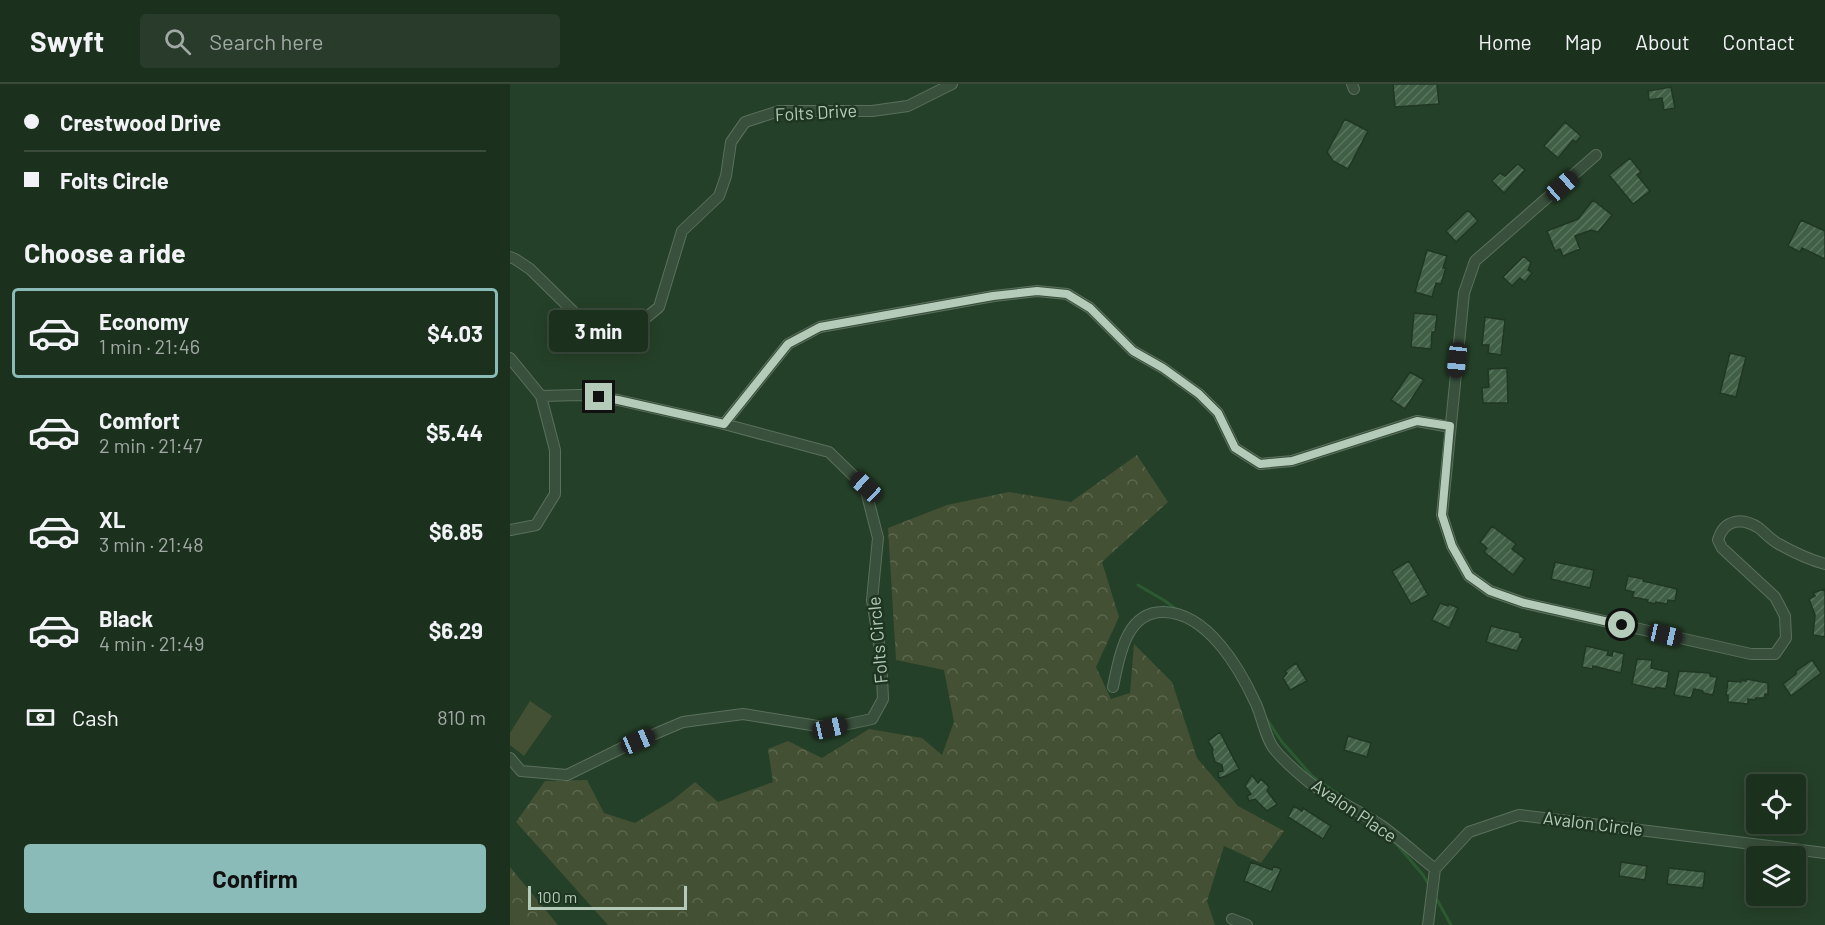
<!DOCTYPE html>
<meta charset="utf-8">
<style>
body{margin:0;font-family:Barlow,sans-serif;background:#293c2b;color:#f1f3f6;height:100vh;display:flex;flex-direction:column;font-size:22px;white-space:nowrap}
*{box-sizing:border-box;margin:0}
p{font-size:20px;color:#a0a9a4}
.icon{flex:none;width:33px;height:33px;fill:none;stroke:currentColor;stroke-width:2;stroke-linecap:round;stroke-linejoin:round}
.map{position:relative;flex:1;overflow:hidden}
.drawer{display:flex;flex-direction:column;background:#1c301e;width:510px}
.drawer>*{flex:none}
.top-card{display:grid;align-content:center;height:132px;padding:0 24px;background:#1c301e}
.fabs{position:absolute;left:1236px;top:690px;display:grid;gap:12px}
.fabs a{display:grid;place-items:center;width:60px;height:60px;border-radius:6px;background:#1c301e;box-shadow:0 3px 15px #0003,0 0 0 2px #3a4b3c;font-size:30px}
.scale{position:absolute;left:18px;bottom:15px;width:159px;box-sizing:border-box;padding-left:6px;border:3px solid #b5cbb9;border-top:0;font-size:16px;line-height:21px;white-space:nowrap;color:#b5cbb9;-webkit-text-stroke:4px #1e3521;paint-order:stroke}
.end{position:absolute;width:27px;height:27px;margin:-14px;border:8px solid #b5cbb9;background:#111;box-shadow:0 0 0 3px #111}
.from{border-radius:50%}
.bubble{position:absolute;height:42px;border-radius:6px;background:#1c301e;box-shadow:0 3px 15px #0003,0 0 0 2px #3a4b3c;font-size:20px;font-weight:700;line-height:42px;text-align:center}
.car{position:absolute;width:18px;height:36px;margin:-18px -9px;border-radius:8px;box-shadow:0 0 4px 2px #0007;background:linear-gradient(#222 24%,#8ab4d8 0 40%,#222 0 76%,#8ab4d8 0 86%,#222 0)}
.top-card b{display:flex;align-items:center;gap:21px;height:57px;font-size:22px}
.top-card b+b{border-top:2px solid #3a4b3c}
.top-card i{width:15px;height:15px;background:#f1f3f6}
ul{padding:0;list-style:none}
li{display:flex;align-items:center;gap:18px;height:90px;margin:0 12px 9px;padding:0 12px;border:3px solid transparent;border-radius:6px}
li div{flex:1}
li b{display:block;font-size:22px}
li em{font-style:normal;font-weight:700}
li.active{border-color:#8bbbb9}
li>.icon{width:54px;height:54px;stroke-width:1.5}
h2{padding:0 24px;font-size:27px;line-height:72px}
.pay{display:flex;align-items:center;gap:15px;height:66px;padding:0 24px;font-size:22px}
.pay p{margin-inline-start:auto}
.button{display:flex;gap:12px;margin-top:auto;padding:12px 24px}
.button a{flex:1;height:69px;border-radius:6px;background:#8bbbb9;color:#111;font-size:24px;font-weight:700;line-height:69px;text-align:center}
header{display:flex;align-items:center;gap:36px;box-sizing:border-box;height:84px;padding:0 30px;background:#1c301e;border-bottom:2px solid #3a4b3c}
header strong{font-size:28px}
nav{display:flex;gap:33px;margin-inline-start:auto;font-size:21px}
.search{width:420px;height:54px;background:#293c2b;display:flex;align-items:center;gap:15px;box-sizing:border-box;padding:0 21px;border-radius:6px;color:#a0a9a4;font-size:22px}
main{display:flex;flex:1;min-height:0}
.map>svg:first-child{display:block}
</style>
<header>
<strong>Swyft</strong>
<div class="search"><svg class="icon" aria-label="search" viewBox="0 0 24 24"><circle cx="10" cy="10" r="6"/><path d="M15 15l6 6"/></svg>Search here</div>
<nav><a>Home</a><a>Map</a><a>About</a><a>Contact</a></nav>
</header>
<main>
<section class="drawer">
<div class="top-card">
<b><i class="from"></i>Crestwood Drive</b>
<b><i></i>Folts Circle</b>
</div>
<h2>Choose a ride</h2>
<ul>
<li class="active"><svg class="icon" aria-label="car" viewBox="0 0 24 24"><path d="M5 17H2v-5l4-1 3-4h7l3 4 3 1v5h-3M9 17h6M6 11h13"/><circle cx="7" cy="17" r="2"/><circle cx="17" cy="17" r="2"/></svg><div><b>Economy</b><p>1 min · 21:46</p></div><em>$4.03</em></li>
<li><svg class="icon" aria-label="car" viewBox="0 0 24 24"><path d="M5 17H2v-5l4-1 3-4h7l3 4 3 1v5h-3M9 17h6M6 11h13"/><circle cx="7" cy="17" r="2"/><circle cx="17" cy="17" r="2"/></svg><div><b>Comfort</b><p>2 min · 21:47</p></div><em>$5.44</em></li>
<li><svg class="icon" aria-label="car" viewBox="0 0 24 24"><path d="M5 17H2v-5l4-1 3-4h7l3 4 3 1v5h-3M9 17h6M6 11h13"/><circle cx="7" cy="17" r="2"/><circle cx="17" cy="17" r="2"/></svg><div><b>XL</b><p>3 min · 21:48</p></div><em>$6.85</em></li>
<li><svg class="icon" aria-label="car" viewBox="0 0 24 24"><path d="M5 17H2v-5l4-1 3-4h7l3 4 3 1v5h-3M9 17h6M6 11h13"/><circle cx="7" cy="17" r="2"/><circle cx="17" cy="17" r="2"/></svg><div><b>Black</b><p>4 min · 21:49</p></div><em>$6.29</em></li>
</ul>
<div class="pay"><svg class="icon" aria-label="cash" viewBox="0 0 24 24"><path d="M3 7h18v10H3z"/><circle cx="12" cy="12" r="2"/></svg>Cash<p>810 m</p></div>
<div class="button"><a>Confirm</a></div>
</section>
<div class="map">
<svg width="1315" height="841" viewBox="0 0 1315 841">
<defs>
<pattern id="forest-crowns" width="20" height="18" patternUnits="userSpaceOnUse" patternTransform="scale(1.5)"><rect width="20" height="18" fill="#435033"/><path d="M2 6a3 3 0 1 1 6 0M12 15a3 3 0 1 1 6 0" fill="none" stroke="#5c684e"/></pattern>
<pattern id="building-hatch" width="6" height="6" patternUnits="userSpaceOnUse" patternTransform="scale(1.5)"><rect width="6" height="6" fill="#405f45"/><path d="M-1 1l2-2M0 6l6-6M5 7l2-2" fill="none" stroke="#59755e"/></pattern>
</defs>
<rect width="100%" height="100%" fill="#254028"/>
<!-- forest -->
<path fill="url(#forest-crowns)" d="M627 371 658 418 592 478 609 533 586 583 601 615 620 609 624 560 662 598 687 674 728 722 774 747 751 779 714 762 697 817 705 841H98L6 738 35 697 77 696 94 729 125 739 163 716 185 698 208 718 263 698 258 665 278 657 312 674 359 645 412 654 432 671 444 638 434 586 386 576 378 444 437 421 499 408 561 418Z
M0 783 48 841H0Z"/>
<!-- park -->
<path fill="#435033" d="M20 617 42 632 14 672 0 661V649Z"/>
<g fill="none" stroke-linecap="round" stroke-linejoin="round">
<!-- stream -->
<path stroke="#2c5932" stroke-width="3" d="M628 501 655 517 669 527
M756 634 772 658 802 692 831 712
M884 757 913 791 919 801
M925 812 941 841"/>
</g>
<!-- building -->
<path fill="url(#building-hatch)" stroke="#203723" stroke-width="1.5" d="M883 0H927L929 20 885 23Z
M1161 3 1165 24 1154 26 1152 14 1139 16 1138 7Z
M835 35 858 47 838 85 823 77 817 68Z
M1055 38 1071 52 1066 58 1063 56 1048 74 1034 62Z
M1120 74 1131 88 1127 91 1140 107 1123 120 1099 91Z
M1008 80 1015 86 994 109 982 97 990 89 995 92Z
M1083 116 1102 131 1088 148 1081 146 1065 152 1070 165 1053 172 1050 165 1045 167 1037 147 1068 135Z
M958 126 968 137 946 158 936 147Z
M1291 136 1315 147V175L1292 164 1290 168 1278 162Z
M917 166 937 172 933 184H936L931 200 926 199 922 213 905 208Z
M1014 172 1021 179 1018 186 1022 189 1015 198 1010 194 1002 202 993 193Z
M904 229 927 231 925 248H922L921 265 901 263Z
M975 233 995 236 991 271 978 269 979 261H972Z
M1220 269 1236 273 1226 313 1210 309Z
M997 284 998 319H973L972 304 979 303 978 285Z
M900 288 914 296 895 325 881 316Z
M982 442 1006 460 1002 465 1015 475 1003 491 974 468 977 464 970 458Z
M899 477 918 511 901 520 882 487Z
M1045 478 1084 486 1080 504 1041 495Z
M1118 492 1134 495 1133 497 1167 505 1165 517 1158 516 1157 520 1146 518 1145 520 1137 518 1138 516 1122 513 1124 508 1115 506Z
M1314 505 1315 508V553L1303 551 1305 531 1299 515 1305 512 1303 509Z
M930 519 938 522 939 520 948 524 939 544 922 536Z
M981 542 1010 549V553L1013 554 1007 567 976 558Z
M1076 562 1098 567 1097 571 1102 572 1103 567 1114 570 1111 589 1083 582 1082 585 1072 583Z
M1127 575 1142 576 1141 584 1159 588 1156 605 1146 603 1145 605 1122 600Z
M1302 576 1311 589 1281 612 1273 600 1286 590V587Z
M786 579 797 597 780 606 773 594 777 589 775 587Z
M1169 587 1200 589V592L1207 593 1203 611 1193 609V607L1184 605 1181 614 1164 611Z
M1236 595 1258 599V611L1255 610V614H1246L1245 616 1238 615V620L1218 618V611H1216L1218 597 1231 598V596L1236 597Z
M710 648 729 685 716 692 709 694 708 688 713 687 712 681 705 678 702 668 703 665 698 657Z
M838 652 861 659 857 673 834 666Z
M742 691 748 699 751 695 759 703 757 707 767 720 757 727 745 715 739 717 737 712 741 710 735 702Z
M784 722 792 727 793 724 821 742 813 755 778 733Z
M741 778 762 786 764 782 771 785 761 808 734 797Z
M1111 778 1137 782 1135 796 1109 792Z
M1159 784 1195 788 1193 804 1157 800Z"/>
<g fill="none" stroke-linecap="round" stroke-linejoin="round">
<defs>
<path id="minor" d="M842 0 844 5
M1086 71 965 177 954 209 932 431 942 462 959 492 980 507 1014 519 1241 570H1265L1276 554 1275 532 1265 513 1212 464 1208 456C1214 435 1232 433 1249 444 1255 449 1260 455 1267 459 1283 468 1297 475 1315 480
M0 173 5 175 20 185 75 239 100 247 126 242 149 223 172 147 209 112 216 92 221 58 235 38 269 27H362L398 22 442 0
M0 274 31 312 45 366V410L26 441 0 446
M214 340 278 260 310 243 484 212 527 207 557 210 580 224 623 267 653 284 689 310 708 329 725 364 750 380 782 377 907 337 940 343
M603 603C609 575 615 527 654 528 698 529 730 585 746 620 752 633 756 656 765 666 774 677 797 698 809 705 829 718 852 728 872 742 890 755 907 771 925 785
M0 674 11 687 57 691 114 663 173 638 233 630 320 644 362 635 373 615 371 572 362 516 368 454 355 403 319 368 214 340 108 316 70 311 31 312
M722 835 737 841
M918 841 925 785 959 748 1009 731 1315 769"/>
</defs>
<!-- minor casing -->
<use href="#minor" stroke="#5a705d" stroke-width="12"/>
<!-- minor -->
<use href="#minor" stroke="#39503c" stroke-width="10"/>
</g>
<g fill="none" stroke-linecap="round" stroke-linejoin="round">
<!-- route -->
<path stroke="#b5cbb9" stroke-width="8" d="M89 313 108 316 214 340 278 260 310 243 483 212 527 207 557 210 580 224 623 267 653 284 689 310 708 329 725 364 750 380 782 377 907 337 940 342 932 431 942 462 959 492 980 507 1014 519 1112 541"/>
</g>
<g text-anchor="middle" stroke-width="5" stroke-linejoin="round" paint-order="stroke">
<!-- street labels -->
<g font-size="18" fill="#b5cbb9" stroke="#1e3521">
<text transform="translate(306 29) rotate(-3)" y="6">Folts Drive</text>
<text transform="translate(368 556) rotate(-95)" y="6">Folts Circle</text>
<text transform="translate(844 727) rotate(34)" y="6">Avalon Place</text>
<text transform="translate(1083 740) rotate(7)" y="6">Avalon Circle</text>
</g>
</g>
</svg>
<div class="fabs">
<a><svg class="icon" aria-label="locate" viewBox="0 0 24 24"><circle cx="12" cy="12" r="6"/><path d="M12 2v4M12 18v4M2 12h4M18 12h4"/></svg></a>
<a><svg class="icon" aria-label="layers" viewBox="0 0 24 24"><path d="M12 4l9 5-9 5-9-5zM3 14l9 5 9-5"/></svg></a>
</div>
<div class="scale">100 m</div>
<i class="end from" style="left:1112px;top:541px"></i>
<i class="end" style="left:89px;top:313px"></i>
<div class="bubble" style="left:39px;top:226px;width:99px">3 min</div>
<i class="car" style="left:1052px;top:102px;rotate:49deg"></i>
<i class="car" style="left:947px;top:276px;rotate:186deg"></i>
<i class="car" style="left:356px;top:403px;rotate:313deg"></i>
<i class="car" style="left:1155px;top:551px;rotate:103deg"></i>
<i class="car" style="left:320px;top:644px;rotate:77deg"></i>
<i class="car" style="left:128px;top:657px;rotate:67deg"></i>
</div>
</main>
